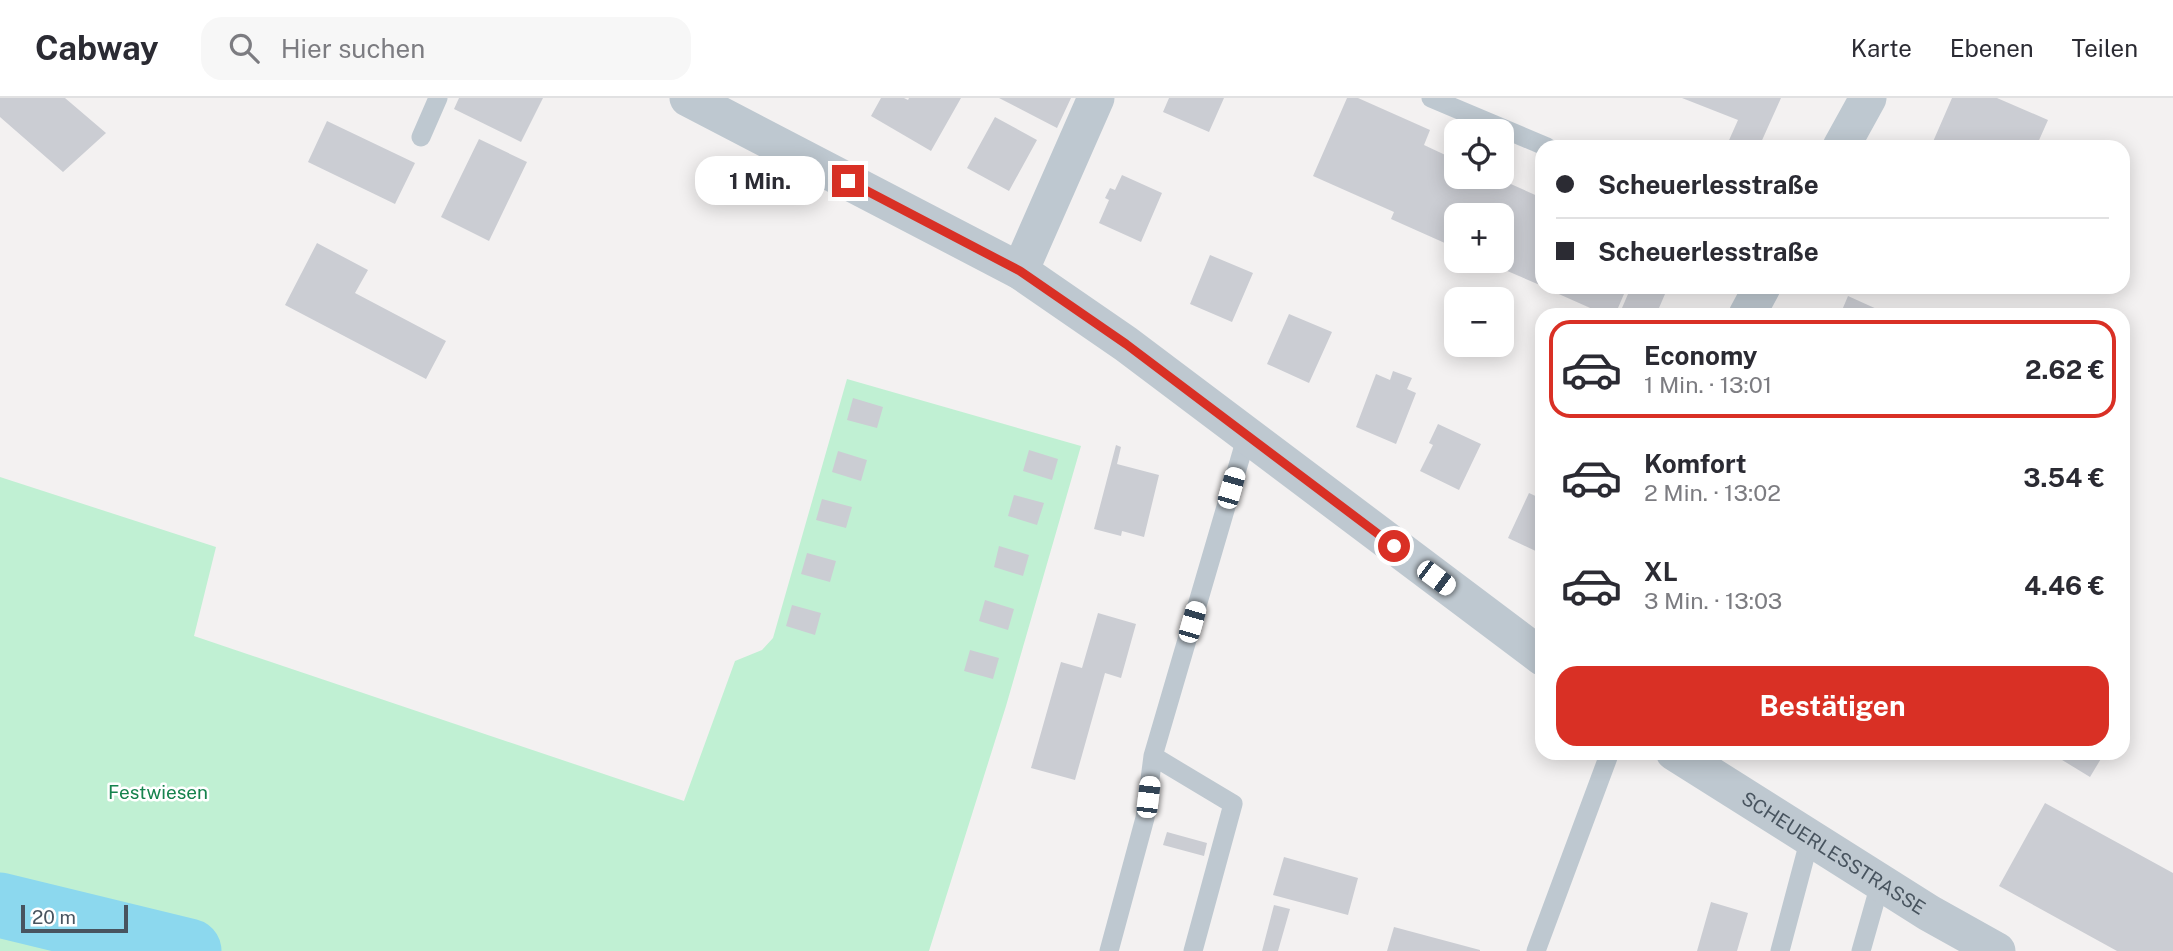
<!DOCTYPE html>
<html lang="de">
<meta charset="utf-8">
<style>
body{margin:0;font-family:"Public Sans",sans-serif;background:#f7f7f7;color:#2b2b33;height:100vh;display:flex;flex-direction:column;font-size:26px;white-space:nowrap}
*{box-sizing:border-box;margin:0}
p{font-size:23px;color:#7c7c81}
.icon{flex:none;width:38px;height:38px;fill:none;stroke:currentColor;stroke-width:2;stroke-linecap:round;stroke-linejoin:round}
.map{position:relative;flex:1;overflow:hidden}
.side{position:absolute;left:1535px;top:210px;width:595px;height:452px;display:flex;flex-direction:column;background:#fff;border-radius:21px;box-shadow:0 4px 18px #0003}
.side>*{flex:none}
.banner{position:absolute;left:1535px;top:42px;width:595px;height:154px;border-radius:21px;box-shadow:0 4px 18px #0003;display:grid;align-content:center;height:154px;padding:0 21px;background:#fff}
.tools{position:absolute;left:1444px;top:21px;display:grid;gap:14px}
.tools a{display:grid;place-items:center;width:70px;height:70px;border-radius:14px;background:#fff;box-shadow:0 4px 18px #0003;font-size:35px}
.scale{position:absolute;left:21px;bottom:18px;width:107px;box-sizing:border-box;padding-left:7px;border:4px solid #48545f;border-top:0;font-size:19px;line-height:24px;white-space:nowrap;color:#48545f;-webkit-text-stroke:5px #fff;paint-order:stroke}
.end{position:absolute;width:32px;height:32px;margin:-16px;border:9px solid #d93025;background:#fff;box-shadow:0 0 0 4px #fff}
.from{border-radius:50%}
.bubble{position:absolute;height:49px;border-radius:21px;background:#fff;box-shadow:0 4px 18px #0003;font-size:23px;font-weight:700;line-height:49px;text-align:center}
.car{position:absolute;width:21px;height:42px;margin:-21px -10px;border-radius:9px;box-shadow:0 0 5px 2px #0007;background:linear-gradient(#fff 24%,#345 0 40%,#fff 0 76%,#345 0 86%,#fff 0)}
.banner b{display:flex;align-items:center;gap:24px;height:66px;font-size:26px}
.banner b+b{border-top:2px solid #e1e1e2}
.banner i{width:18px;height:18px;background:#2b2b33}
ul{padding:12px 0 0;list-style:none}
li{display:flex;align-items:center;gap:21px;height:98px;margin:0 14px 10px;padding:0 7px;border:4px solid transparent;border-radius:21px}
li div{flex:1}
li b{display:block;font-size:26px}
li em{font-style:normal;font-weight:700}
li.selected{border-color:#d93025}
li>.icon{width:63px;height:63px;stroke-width:1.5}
.button{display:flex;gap:14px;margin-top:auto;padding:14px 21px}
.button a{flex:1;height:80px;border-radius:21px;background:#d93025;color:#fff;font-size:28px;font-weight:700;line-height:80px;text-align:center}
header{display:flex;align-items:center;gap:42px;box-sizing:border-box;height:98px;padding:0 35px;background:#fff;border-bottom:2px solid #e1e1e2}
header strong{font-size:33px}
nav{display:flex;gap:38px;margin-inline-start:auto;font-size:24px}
.search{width:490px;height:63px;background:#f7f7f7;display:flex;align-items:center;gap:18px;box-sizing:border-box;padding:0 24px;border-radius:21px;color:#7c7c81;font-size:26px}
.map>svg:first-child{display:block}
</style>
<header>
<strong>Cabway</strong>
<div class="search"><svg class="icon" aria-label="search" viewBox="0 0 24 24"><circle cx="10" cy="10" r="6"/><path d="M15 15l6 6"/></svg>Hier suchen</div>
<nav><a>Karte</a><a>Ebenen</a><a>Teilen</a></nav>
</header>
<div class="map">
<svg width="2173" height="853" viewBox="0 0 2173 853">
<rect width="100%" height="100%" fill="#f3f1f1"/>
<!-- green -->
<path fill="#c0f0d3" d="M847 281 1081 348 1006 608 929 853H0V379L216 449 194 538 684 703 735 563 762 552 773 540Z"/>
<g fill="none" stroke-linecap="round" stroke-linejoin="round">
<!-- river -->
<path stroke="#8cd8ee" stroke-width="65" d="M0 807 189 853"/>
</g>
<!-- building -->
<path fill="#cbcdd3" d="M0 0H65L106 35 63 74 0 19Z
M459 0H543L521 44 454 11Z
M881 0H904L908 2 909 0H961L931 53 871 18Z
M999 0H1071L1057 30Z
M1169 0H1224L1209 34 1163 14Z
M1347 0H1358L1430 32 1424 47 1456 62V79H1495L1542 100V188L1484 163H1502V117H1456V150L1391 121 1394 114 1313 78Z
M1682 0H1781L1759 49H1726L1738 22Z
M1952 0H1997L2048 22 2036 49H1939L1932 46Z
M995 19 1037 42 1009 93 967 70Z
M327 23 415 65 395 106 308 64Z
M479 41 527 64 489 143 441 119Z
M1122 77 1162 95 1141 144 1099 125 1109 102 1105 100 1110 90 1115 92Z
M317 145 368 172 355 195 446 243 426 281 285 207Z
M1210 157 1253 175 1232 224 1190 206Z
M1543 189H1627L1615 217H1606Z
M1631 189H1668L1656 217H1619Z
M1848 198 1890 217H1840Z
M1289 216 1332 234 1309 285 1267 266Z
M1393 273 1412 280 1407 291 1416 295 1396 346 1356 329 1376 276 1390 282Z
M853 300 883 309 877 330 847 322Z
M1438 326 1481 346 1459 392 1420 373 1433 347 1429 345Z
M1116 347 1121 349 1117 366 1159 377 1144 439 1122 433 1121 438 1094 431Z
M1029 352 1058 361 1052 382 1023 373Z
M838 353 867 362 861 383 832 374Z
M1529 395 1542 401V456L1508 440Z
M1014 397 1044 405 1037 427 1008 418Z
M822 401 852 409 846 430 816 422Z
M999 448 1029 457 1023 478 994 469Z
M807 455 836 463 830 484 801 476Z
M985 502 1014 511 1008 532 979 523Z
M792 507 821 515 815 537 786 528Z
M1098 515 1136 526 1121 580 1105 575 1075 682 1031 670 1061 564 1082 570Z
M970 552 999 560 993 581 964 573Z
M2049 654H2105L2090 679Z
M2045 705 2173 775V853H2117L1999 788Z
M1167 734 1207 745 1204 758 1163 747Z
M1284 759 1358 780 1348 817 1273 797Z
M1711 804 1748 815 1737 853H1697Z
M1274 807 1290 811 1278 853H1262Z
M1394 829 1480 852V853H1387Z"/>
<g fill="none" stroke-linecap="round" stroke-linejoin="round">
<!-- lane -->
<path stroke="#bec8d0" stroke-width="19" d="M1431 0 1547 49
M421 39 438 0
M1153 658 1233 706 1193 853
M1109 853 1145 720 1153 658 1247 337
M1536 853 1610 654
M1780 853 1810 740
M1861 853 1880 786"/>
<!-- street -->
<g stroke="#bec8d0" stroke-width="37">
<path d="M688 0 1020 173 1126 246 1542 559"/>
<path d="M1841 49 1868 0"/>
<path d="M1020 173 1096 0"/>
<path d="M1747 217 1762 189"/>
<path id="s1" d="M1674 654 1929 815 1997 853"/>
</g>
</g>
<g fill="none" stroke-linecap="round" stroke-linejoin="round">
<!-- route -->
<path stroke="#d93025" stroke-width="9" d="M848 83 1020 173 1126 246 1394 448"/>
</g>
<g text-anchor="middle" stroke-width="5" stroke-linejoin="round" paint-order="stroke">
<!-- park labels -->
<g font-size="19" fill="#16834e" stroke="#fff">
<text x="158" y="701">Festwiesen</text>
</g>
<!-- street labels -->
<g font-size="19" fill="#48545f" stroke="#fff">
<text dy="7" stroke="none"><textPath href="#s1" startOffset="189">SCHEUERLESSTRASSE</textPath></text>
</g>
</g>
</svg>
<div class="tools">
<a><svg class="icon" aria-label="locate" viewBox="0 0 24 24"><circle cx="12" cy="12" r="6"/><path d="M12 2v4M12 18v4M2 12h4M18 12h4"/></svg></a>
<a>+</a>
<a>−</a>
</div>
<div class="scale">20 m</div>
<i class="end from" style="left:1394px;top:448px"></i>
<i class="end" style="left:848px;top:83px"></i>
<div class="bubble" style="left:695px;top:58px;width:130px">1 Min.</div>
<i class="car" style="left:1231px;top:390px;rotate:16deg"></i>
<i class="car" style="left:1436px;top:480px;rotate:127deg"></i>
<i class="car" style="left:1192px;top:524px;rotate:16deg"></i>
<i class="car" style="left:1148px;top:699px;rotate:7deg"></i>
<div class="banner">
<b><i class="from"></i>Scheuerlesstraße</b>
<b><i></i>Scheuerlesstraße</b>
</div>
<section class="side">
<ul>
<li class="selected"><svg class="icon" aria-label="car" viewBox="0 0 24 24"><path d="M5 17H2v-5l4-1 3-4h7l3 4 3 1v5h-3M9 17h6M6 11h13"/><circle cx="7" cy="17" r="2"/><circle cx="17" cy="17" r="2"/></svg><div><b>Economy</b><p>1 Min. · 13:01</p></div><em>2.62 €</em></li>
<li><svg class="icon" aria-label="car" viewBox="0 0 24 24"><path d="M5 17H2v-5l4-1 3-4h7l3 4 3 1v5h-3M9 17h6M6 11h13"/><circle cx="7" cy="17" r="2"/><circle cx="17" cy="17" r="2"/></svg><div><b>Komfort</b><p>2 Min. · 13:02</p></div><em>3.54 €</em></li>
<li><svg class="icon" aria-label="car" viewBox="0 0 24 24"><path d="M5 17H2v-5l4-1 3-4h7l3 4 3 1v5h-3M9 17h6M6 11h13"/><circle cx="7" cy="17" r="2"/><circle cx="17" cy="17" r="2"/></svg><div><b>XL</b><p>3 Min. · 13:03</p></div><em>4.46 €</em></li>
</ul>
<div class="button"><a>Bestätigen</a></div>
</section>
</div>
